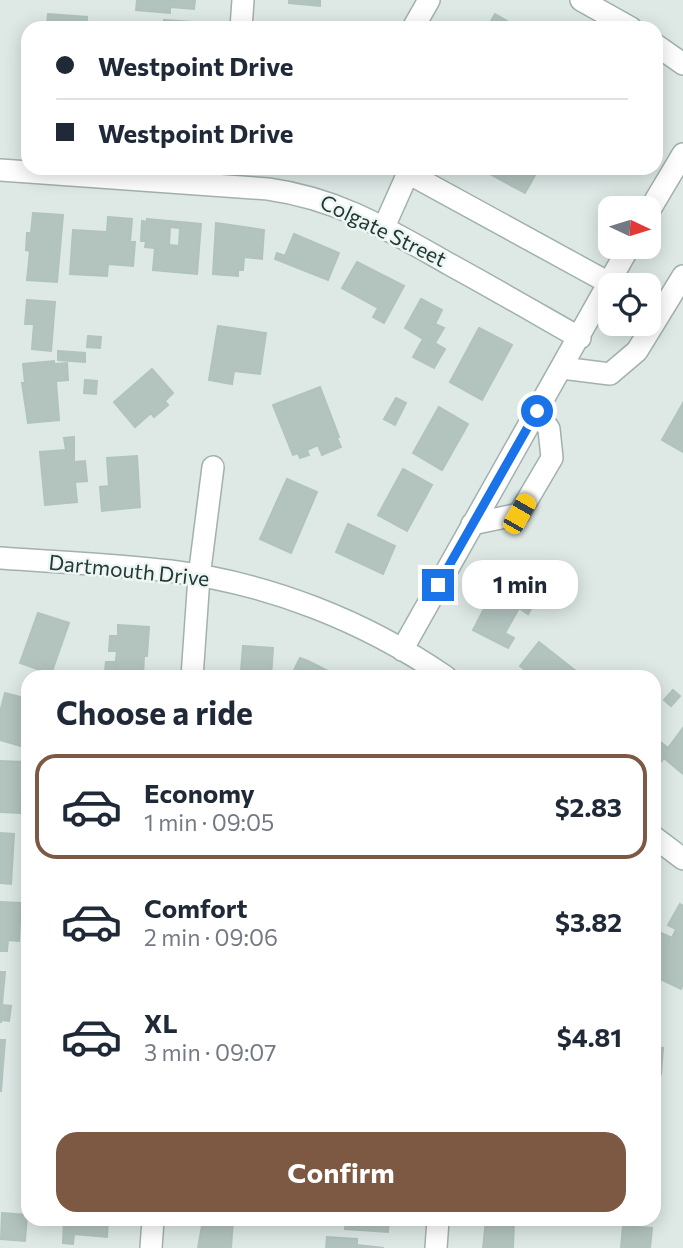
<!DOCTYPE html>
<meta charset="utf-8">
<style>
body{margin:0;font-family:Commissioner,sans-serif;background:#f2f2f3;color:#1f2937;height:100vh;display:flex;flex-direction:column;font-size:26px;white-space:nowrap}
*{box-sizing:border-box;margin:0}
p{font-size:23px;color:#747a83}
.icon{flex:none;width:38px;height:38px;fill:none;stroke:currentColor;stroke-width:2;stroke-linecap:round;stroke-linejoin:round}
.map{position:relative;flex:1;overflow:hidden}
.drawer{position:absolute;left:21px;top:670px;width:640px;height:556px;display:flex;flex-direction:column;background:#fff;border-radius:21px;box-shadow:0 4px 18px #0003}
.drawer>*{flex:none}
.top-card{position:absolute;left:21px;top:21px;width:642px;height:154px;border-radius:21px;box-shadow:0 4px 18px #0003;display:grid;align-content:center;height:154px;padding:0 35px;background:#fff}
.needle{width:46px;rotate:94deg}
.buttons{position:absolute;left:598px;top:196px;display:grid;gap:14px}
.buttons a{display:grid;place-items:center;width:63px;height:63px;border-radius:14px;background:#fff;box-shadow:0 4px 18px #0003;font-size:35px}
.end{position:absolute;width:32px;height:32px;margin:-16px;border:9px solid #1a73e8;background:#fff;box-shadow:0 0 0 4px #fff}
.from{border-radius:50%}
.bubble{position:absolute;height:49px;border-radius:21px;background:#fff;box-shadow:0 4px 18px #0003;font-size:23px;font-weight:700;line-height:49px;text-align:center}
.car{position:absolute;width:21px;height:42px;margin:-21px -10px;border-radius:9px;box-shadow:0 0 5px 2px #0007;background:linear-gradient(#f5c518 24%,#345 0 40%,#f5c518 0 76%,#345 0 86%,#f5c518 0)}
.top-card b{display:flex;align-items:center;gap:24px;height:66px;font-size:26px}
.top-card b+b{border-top:2px solid #e0e1e3}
.top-card i{width:18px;height:18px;background:#1f2937}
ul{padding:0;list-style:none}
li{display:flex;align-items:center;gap:21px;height:105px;margin:0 14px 10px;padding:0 21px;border:4px solid transparent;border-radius:21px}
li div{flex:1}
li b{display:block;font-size:26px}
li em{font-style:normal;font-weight:700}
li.current{border-color:#7d5944}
li>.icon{width:63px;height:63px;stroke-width:1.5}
h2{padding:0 35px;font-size:32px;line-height:84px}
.button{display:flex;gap:14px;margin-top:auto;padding:14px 35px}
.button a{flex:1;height:80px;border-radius:21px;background:#7d5944;color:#fff;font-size:28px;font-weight:700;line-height:80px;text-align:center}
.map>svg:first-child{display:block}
</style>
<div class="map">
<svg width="683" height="1248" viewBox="0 0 683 1248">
<rect width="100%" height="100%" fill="#dee9e6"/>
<!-- building -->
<path fill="#b3c4bf" stroke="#b0c3be" stroke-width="2" fill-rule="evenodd" d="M137 0H195L194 9 170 7V13L136 10Z
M289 0H320V6L289 3Z
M48 14 87 17V28H42V26H47Z
M495 14 519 28H487Z
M164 20 193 22 192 28H164Z
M493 168H539L525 193 490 174Z
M33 213 63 215 57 282 27 280 30 251 26 250 27 233H31Z
M108 217 132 219 130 242H135L133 266 108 264 107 276 70 274 73 230 107 232Z
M147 219 201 224 197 274 153 270 155 248 145 247 146 241H141L142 221 147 222ZM170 227 180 228 179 246 169 245Z
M216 223 264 230 262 259 244 257 243 270H238V276L213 274Z
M294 234 339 253 328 280 275 259 277 253 285 256Z
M357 262 404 286 384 323 373 317 378 308 342 288Z
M421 299 442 310 435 324 444 328 435 343 445 349 434 368 413 357 423 339 405 328Z
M27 300 55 302 51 351 32 349 34 324H25Z
M218 326 266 333 260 374 234 371 232 384 209 380Z
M479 328 512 345 482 400 450 382Z
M88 336 101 337 100 348 87 347Z
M58 351 85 353V362L58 360Z
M54 361V364L67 363 68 380 56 381 59 420 28 423 22 383H25L23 364Z
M152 369 173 393 165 401 168 405 154 417 151 413 135 427 114 402Z
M85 380 97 381 96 394 84 393Z
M320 387 339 437 337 438 341 447 322 455 318 445 307 450 309 455 300 458 298 453 293 455 273 405Z
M396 398 406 403 395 425 384 419Z
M683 403V452L662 440Z
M439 407 468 424 442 470 413 453Z
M74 437V462L85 461 87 481 75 482 77 502 45 505 40 452 66 450 64 438Z
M137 456 140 507 102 511 100 487 109 486 107 458Z
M403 469 432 485 407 531 378 515Z
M287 479 317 492 291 553 260 539Z
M348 524 395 546 383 574 336 552Z
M496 586 532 607 528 614 519 608 505 633 514 638 508 648 473 630Z
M38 613 69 623 51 674 20 663Z
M118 625 149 627 147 656H144L143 677 114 676 117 651H109L110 636H118Z
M539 642 581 675 579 677H534L520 666Z
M243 646 273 648 271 677H238V671H241Z
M300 658 308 661 340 677H298L292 674Z
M106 662H114V672H105Z
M673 690 680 696 671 706 664 700Z
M5 693 28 699V721L21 746 0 740V712Z
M683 728V774L664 758 654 770V737L668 748Z
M0 761 24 762 20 813 0 812Z
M0 833 14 834 11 884 0 883Z
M0 902 21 903 19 941 8 940 7 951H0Z
M680 904 683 906V984L681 989 654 976 660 961 654 958V940L659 932 672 938 676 929 668 925Z
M25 934H28V961H24Z
M0 972H5L2 1005 11 1006 9 1021 1 1020V1023Z
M0 1040H5L1 1091H0Z
M654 1047 663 1048 661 1074 654 1073Z
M654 1093H658V1143H654Z
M2 1213 27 1215 25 1241 1 1239Z
M64 1220H108L107 1237 74 1234 73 1244 63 1243Z
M203 1220H233L231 1248H198Z
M346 1220H389L388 1232 345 1229Z
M486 1220H514L513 1248H483Z
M623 1226 652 1228 650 1248H621Z
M327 1237 357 1239V1245L384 1248H326Z"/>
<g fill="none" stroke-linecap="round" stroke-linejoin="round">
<defs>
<path id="minor" d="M581 0 631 28
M241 28 243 0
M413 28 429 0
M656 45 683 64
M406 168 408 173 609 283
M0 170 268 189C339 199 387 229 449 264 493 288 536 313 580 338
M649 211 683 154
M384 227 408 173
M562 368 610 374 637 351 683 276
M472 524 519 514 552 458 549 429 537 411
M0 558C56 562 114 564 170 571 268 583 365 621 446 677
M402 650 629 247
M192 677 199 577 213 467
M654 837 683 859
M151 1248 153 1220
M436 1248 438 1220"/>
</defs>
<!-- minor casing -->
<use href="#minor" stroke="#a1b1ae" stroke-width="24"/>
<!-- minor -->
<use href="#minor" stroke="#fff" stroke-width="21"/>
</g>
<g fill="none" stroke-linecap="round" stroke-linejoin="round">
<!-- route -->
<path stroke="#1a73e8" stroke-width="9" d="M438 585 537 411"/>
</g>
<g text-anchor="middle" stroke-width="5" stroke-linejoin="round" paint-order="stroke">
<!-- street labels -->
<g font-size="21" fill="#203936" stroke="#eef6f3">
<text transform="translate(383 231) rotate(26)" y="7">Colgate Street</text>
<text transform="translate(129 571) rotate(6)" y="7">Dartmouth Drive</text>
</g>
</g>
</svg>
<div class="buttons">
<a><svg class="needle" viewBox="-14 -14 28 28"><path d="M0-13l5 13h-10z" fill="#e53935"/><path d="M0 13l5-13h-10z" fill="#747a83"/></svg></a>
<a><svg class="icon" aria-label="locate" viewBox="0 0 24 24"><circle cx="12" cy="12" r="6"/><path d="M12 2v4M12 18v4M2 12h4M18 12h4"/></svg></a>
</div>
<i class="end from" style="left:537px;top:411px"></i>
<i class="end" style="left:438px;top:585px"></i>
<div class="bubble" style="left:462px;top:560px;width:116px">1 min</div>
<i class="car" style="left:519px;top:514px;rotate:30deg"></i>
<div class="top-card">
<b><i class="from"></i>Westpoint Drive</b>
<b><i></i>Westpoint Drive</b>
</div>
<section class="drawer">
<h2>Choose a ride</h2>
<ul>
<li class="current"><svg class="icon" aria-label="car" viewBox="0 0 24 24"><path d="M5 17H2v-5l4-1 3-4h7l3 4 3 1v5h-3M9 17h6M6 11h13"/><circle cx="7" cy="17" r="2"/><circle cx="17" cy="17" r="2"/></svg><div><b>Economy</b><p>1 min · 09:05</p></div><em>$2.83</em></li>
<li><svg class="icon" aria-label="car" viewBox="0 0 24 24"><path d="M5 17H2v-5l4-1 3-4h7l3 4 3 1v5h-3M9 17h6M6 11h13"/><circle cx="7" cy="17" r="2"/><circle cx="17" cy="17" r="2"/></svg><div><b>Comfort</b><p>2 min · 09:06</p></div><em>$3.82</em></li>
<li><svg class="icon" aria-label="car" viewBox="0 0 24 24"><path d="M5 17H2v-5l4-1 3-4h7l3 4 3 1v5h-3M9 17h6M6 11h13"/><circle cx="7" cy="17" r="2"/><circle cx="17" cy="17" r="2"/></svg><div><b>XL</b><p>3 min · 09:07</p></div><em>$4.81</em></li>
</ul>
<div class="button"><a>Confirm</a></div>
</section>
</div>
